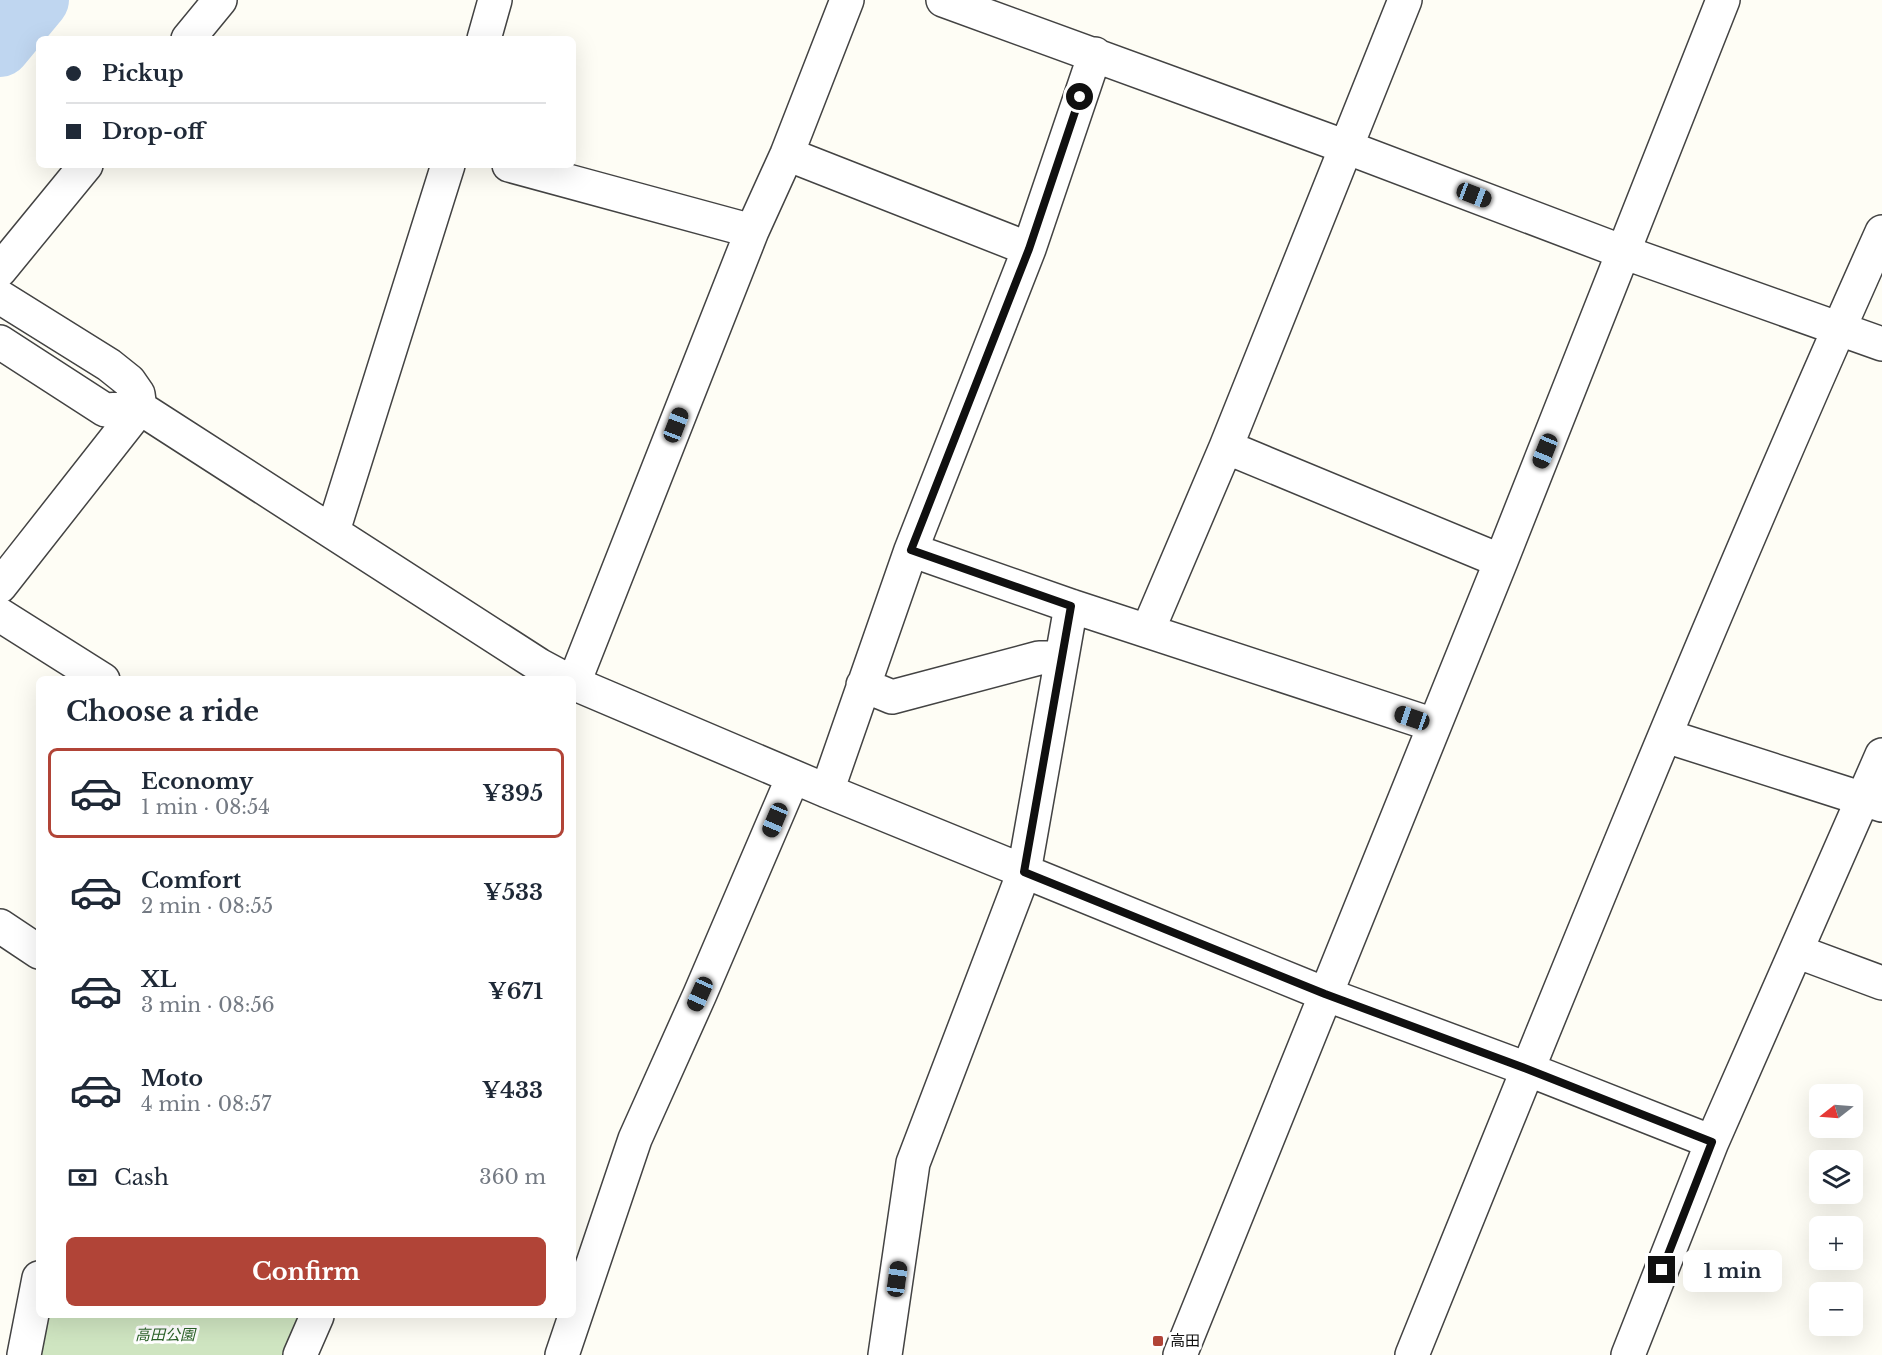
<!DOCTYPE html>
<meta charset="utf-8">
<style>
body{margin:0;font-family:"Libre Baskerville","Noto Sans JP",serif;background:#f2f2f3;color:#1f2937;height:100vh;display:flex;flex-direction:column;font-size:22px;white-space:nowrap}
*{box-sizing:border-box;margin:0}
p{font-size:20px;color:#747a83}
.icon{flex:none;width:33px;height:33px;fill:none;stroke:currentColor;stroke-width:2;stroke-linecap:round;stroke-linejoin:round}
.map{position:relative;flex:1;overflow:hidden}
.sheet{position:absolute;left:36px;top:676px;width:540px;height:642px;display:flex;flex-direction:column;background:#fff;border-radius:9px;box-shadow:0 6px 24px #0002}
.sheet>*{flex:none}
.banner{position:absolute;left:36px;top:36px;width:540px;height:132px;border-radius:9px;box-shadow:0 6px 24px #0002;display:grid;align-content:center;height:132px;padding:0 30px;background:#fff}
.needle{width:39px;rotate:253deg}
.controls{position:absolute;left:1809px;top:1084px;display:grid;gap:12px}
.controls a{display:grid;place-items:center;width:54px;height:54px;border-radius:9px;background:#fff;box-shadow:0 6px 24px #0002;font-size:30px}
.end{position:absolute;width:27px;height:27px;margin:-14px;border:8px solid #101010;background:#fff;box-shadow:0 0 0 3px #fff}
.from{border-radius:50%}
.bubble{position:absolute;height:42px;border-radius:9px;background:#fff;box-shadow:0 6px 24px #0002;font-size:20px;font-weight:700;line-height:42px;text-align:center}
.car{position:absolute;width:18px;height:36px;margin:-18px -9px;border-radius:8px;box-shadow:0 0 4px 2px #0007;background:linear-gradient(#222 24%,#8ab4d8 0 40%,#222 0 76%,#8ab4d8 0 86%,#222 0)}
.banner b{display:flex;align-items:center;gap:21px;height:57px;font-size:22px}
.banner b+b{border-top:2px solid #e0e1e3}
.banner i{width:15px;height:15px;background:#1f2937}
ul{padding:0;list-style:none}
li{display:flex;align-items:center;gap:18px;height:90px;margin:0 12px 9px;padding:0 18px;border:3px solid transparent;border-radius:9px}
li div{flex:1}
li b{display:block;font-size:22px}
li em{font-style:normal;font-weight:700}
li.on{border-color:#b14437}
li>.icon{width:54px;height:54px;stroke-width:1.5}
h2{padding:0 30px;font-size:27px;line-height:72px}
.pay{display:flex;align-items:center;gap:15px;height:66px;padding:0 30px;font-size:22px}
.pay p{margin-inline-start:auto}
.cta{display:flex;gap:12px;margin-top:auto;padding:12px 30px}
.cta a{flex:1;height:69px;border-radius:9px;background:#b14437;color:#fff;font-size:24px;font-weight:700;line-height:69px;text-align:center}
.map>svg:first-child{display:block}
</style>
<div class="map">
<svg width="1882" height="1355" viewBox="0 0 1882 1355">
<rect width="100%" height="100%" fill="#fefdf5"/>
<!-- green -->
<path fill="#cfe5c1" d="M42 1316H299L283 1355H34Z"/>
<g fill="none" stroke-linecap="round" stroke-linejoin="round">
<!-- river -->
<path stroke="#bfd6f0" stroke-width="60" d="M0 47 39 0"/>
<defs>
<path id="minor" d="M943 0 1346 147 1623 252 1882 344
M188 39 220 0
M484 39 495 0
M787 154 1029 249
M509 165 752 231
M0 270 86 165
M0 297 109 365 129 381 138 394 140 408 0 586
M0 342 105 410 140 408 539 665 567 680
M1226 447 1501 561
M333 531 448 165
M911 550 1071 606 1434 725
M0 615 103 680
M1148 630 1226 447 1405 0
M573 683 827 791 1325 994 1527 1069 1712 1142
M573 685 752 231 787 154 847 0
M863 685 892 697 1039 658H1061
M1666 736 1882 805
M827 791 911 550 1029 249 1095 54
M0 926 39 952
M1796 951 1882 983
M24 1355 39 1278
M300 1355 317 1316
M562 1355 635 1139 700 994 793 777
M885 1355 913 1163 1024 872 1071 606
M1180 1355 1501 561 1723 0
M1412 1355C1564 979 1716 602 1882 232
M1628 1355 1712 1142 1882 755"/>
</defs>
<!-- minor casing -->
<use href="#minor" stroke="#434343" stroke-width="36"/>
<!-- minor -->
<use href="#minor" stroke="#fff" stroke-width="33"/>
</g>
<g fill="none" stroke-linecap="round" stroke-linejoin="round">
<!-- route -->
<path stroke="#101010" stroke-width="8" d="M1080 97 1029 249 911 550 1071 606 1024 872 1325 994 1527 1069 1712 1142 1662 1270"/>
</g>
<!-- markers -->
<rect fill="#b14437" stroke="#fff" stroke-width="2" x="1152" y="1335" width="12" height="12" rx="3"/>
<g text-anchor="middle" stroke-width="6" stroke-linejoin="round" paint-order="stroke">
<!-- park labels -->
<g font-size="15" font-style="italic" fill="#2a6227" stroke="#fff">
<text x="165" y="1340">高田公園</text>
</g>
<!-- poi labels -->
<g font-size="15" fill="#101010" stroke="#fff" text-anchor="start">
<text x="1170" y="1346">高田</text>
</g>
</g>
</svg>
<div class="controls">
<a><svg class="needle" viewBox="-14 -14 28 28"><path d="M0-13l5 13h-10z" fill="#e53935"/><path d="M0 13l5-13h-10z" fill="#747a83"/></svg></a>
<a><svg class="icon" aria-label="layers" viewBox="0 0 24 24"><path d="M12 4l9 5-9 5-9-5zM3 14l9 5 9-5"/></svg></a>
<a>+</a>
<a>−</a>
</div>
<i class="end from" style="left:1080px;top:97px"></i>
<i class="end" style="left:1662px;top:1270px"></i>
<div class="bubble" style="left:1683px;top:1250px;width:99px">1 min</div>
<i class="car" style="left:1474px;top:195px;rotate:111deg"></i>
<i class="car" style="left:676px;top:425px;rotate:21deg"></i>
<i class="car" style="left:1545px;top:451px;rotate:202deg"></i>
<i class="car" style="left:1412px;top:718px;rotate:289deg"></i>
<i class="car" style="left:775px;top:820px;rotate:203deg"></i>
<i class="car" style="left:700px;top:994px;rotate:204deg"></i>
<i class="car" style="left:897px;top:1279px;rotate:8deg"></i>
<div class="banner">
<b><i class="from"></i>Pickup</b>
<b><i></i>Drop-off</b>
</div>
<section class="sheet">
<h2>Choose a ride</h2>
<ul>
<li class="on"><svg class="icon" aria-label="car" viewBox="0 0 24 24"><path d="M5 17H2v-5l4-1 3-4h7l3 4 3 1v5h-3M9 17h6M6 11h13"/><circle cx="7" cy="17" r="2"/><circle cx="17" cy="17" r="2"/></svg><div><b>Economy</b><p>1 min · 08:54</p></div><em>¥395</em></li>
<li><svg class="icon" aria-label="car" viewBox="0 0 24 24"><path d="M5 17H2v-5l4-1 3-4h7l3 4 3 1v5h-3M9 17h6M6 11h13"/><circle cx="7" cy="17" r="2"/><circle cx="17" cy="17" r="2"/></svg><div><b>Comfort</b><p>2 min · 08:55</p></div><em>¥533</em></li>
<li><svg class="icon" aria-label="car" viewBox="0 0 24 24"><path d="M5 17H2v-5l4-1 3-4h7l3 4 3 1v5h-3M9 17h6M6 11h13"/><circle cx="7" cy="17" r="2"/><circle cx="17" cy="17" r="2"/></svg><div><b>XL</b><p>3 min · 08:56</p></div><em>¥671</em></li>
<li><svg class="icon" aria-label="car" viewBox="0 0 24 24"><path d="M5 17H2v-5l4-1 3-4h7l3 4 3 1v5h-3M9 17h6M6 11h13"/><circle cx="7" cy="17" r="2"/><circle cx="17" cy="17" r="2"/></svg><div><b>Moto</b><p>4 min · 08:57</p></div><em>¥433</em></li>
</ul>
<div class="pay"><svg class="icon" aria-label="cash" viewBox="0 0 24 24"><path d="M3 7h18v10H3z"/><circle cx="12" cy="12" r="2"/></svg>Cash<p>360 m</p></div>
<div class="cta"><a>Confirm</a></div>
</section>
</div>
